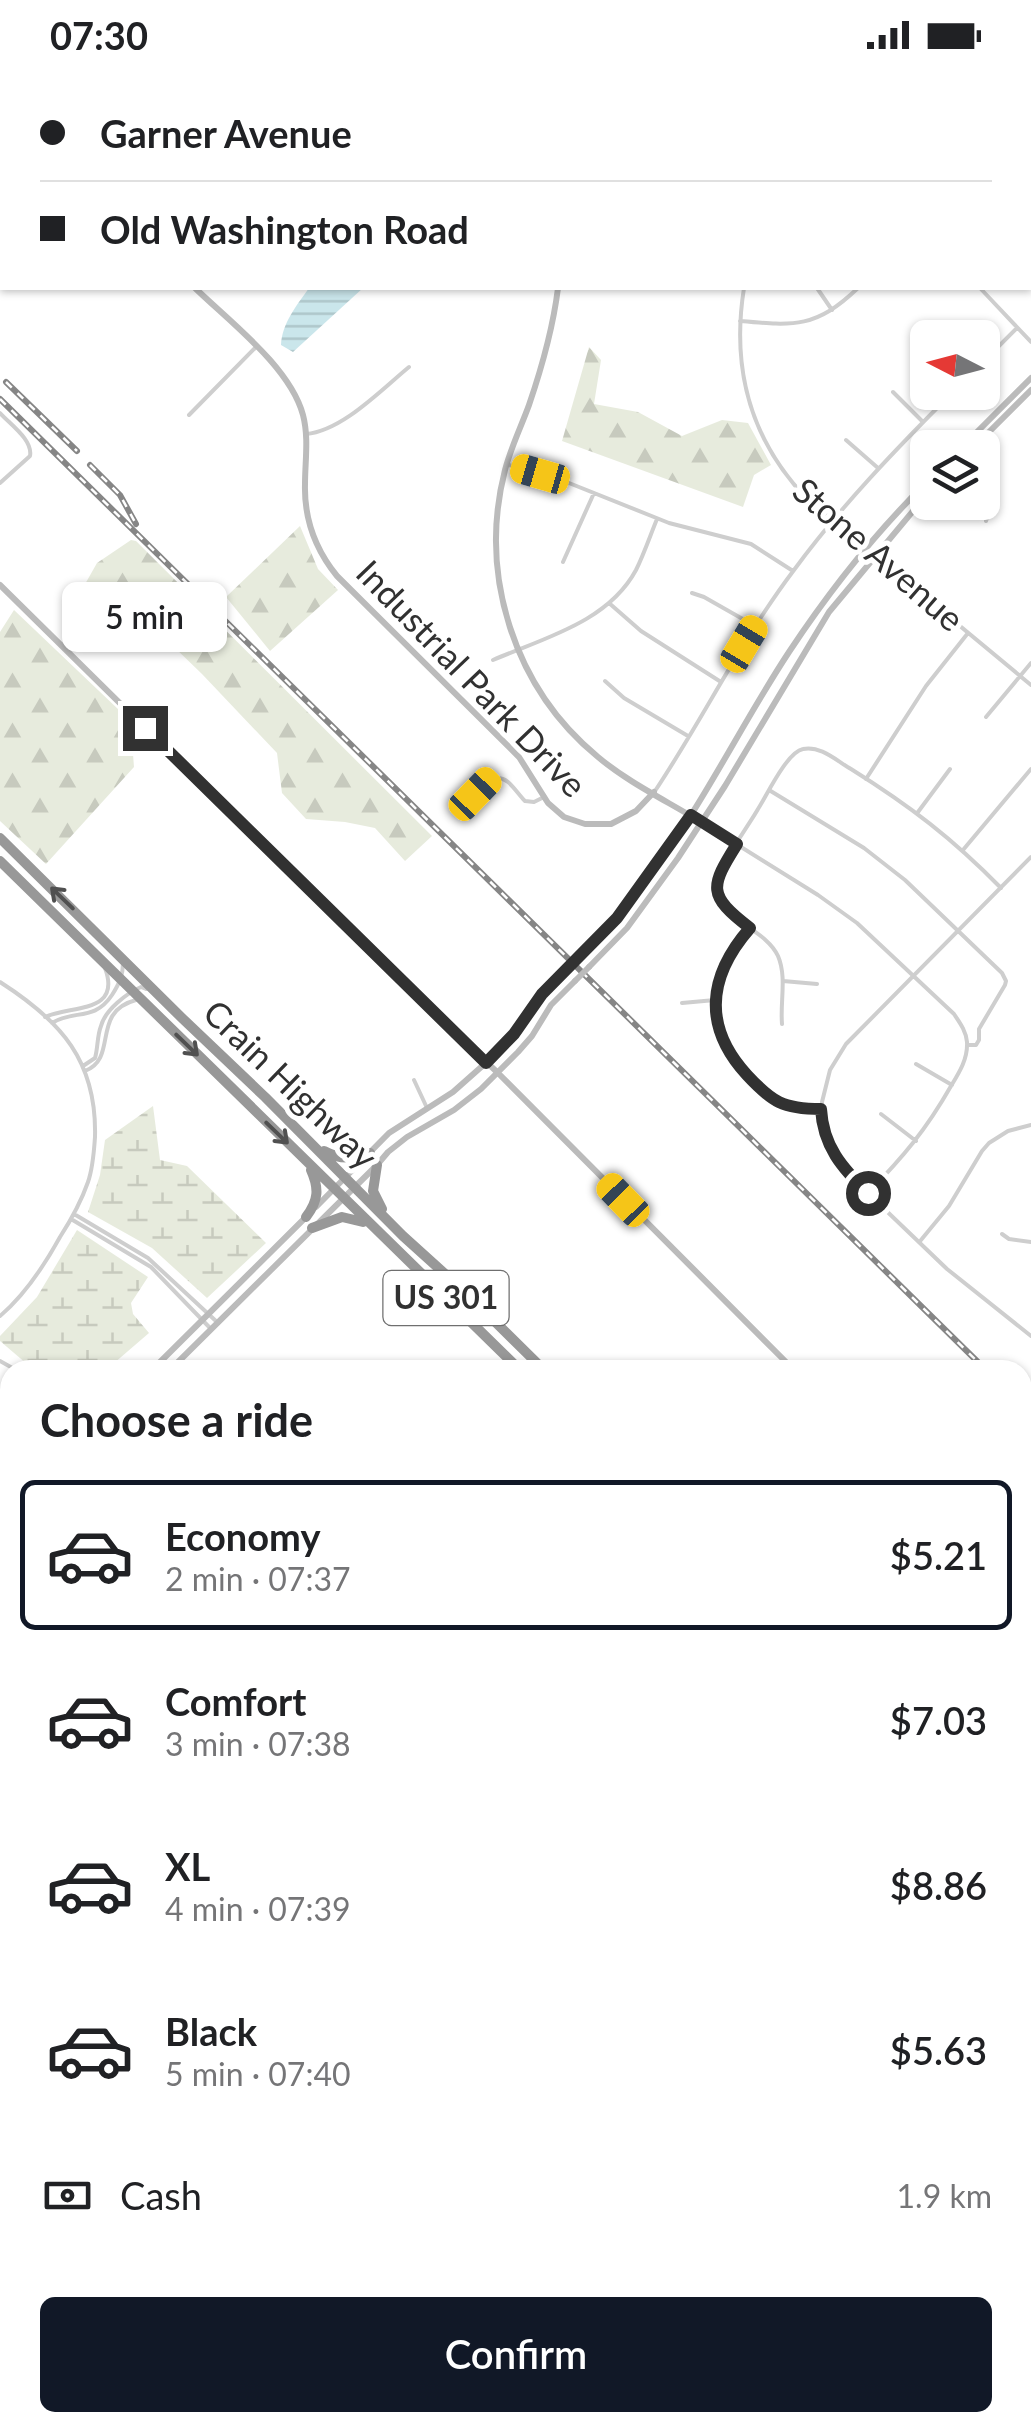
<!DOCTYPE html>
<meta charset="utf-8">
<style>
body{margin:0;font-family:Lato,sans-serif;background:#f2f2f2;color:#202124;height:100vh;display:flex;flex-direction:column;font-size:38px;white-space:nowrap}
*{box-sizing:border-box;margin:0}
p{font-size:32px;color:#757577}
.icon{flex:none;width:55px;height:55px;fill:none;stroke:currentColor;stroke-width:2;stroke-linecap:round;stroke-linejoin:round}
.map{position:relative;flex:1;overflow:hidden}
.sheet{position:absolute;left:0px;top:1290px;width:1032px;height:1072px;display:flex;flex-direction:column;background:#fff;border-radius:30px 30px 0 0;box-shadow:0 2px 8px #0004}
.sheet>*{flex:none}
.hud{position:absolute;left:0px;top:0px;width:1032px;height:220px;box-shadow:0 2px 8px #0004;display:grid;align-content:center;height:220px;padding:0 40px;background:#fff}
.needle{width:65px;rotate:276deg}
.tools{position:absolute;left:910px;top:250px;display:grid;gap:20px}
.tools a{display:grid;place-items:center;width:90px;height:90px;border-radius:15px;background:#fff;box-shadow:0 2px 8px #0004;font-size:50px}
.end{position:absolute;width:45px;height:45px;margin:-22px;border:12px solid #313131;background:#fff;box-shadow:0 0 0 5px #fff}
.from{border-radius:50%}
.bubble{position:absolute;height:70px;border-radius:15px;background:#fff;box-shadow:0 2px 8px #0004;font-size:32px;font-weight:600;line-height:70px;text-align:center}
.car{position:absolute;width:30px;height:60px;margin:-30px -15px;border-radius:12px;box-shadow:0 0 8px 2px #0007;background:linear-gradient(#f5c518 24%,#345 0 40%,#f5c518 0 76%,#345 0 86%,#f5c518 0)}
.hud b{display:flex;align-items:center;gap:35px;height:95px;font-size:38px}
.hud b+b{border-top:2px solid #e0e0e0}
.hud i{width:25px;height:25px;background:#202124}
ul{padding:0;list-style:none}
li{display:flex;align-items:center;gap:30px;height:150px;margin:0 20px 15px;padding:0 20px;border:5px solid transparent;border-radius:15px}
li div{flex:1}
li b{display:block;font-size:38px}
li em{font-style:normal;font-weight:600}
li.active{border-color:#111827}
li>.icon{width:90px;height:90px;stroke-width:1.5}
h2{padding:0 40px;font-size:45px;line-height:120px}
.pay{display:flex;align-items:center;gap:25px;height:110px;padding:0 40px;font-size:38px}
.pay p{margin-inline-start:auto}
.primary-button{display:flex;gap:20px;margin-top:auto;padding:20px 40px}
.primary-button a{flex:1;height:115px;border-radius:15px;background:#111827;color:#fff;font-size:40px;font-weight:600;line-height:115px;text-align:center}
.status{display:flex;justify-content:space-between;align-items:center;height:70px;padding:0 50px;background:#fff;direction:ltr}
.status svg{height:28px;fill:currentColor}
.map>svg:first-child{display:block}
</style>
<div class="status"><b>07:30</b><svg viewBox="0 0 49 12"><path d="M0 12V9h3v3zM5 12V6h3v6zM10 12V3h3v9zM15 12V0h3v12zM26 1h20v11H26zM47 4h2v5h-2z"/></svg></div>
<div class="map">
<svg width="1031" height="2362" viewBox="0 0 1031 2362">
<defs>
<pattern id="forest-firs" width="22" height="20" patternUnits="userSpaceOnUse" patternTransform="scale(2.5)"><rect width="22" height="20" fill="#e7ebdd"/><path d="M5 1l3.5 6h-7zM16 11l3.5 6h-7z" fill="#c7cabe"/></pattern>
<pattern id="wetland-marsh" width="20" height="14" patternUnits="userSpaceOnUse" patternTransform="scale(2.5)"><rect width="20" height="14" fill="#e7ebdd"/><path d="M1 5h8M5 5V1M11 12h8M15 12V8" fill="none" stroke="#c7cabe"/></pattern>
<pattern id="water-rules" width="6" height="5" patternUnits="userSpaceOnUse" patternTransform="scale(2.5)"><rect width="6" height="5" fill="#cae6eb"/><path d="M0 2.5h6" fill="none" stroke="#aec6ca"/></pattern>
</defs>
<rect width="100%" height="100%" fill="#fff"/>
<!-- forest -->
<path fill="url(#forest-firs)" d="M589 277 601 290 594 334 638 342 682 366 722 350 748 353 771 395 754 405 743 437 562 371Z
M300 456 318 499 338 520 270 581 226 527Z
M131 470 136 471 432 766 405 791 375 758 345 752 306 749 282 723 277 683 202 604 116 521 80 523 97 493Z
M14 540 140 660 133 684 134 697 46 794 0 751V562Z
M1023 1830 1031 1838V2032L1023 2039Z
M1031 2050V2175L1023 2183V2055Z
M741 2352H862V2353L853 2362H732Z"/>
<!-- wetland -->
<path fill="url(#wetland-marsh)" d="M153 1036 160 1090 187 1096 266 1173 207 1228 152 1178 88 1142 100 1105 105 1070Z
M77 1160 148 1207 131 1233 133 1244 149 1263 106 1300H34L0 1271V1266L37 1227Z"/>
<!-- water -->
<path fill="url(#water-rules)" d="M309 218H363L293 282 281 275C282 253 297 235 309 218Z
M10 2019V2213L0 2214V2021Z"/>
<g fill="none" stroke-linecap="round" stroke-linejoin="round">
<!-- street -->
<path stroke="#cecece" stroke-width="4" d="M131 0 134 2
M345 0V2
M711 0 715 2
M860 0 862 2
M945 0V2
M1030 103 1031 104
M1030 129 1031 128
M0 139 2 137
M744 218C731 299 751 371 808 430L1031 615
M817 218 832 240
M980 218 1031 272
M740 251C795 256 816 258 858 218
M982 293 1017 258
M893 322 923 352
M0 343C11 355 33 370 30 386L0 413
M189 345 256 277
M306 364C342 361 381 320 409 297
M846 370 878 398
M509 395 559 409 669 453 751 474 793 501
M982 432 989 442 986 451
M563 492 594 423
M692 523 704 527 755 556
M609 533 641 561 721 612
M493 590C544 568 608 552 636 500 644 484 650 466 657 449
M605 611 624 628 688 666
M986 647 1031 593
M866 709 926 616 968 563
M769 720 864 778 905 810 1002 903 1006 911 1005 915 979 959V970L976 975H967
M655 721C703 649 741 570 794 500 841 436 896 379 953 322
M461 739C472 728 491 698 508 712 514 717 519 725 525 731L534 732 542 728
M918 742 950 699
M701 752 818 825 857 853 954 944C960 953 966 961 967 972 968 989 959 1003 951 1016 926 1060 903 1087 868 1123
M963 780 1031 699
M1031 787 846 974 830 1000 822 1032 824 1059 833 1084 851 1107 947 1199 1031 1266
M748 859C707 908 703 957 747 1005 773 1032 784 1039 821 1039
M783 911 817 914
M0 912C61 951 97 991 95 1067 94 1082 93 1098 88 1112 81 1132 71 1150 60 1167 44 1196 25 1225 0 1246
M682 933 715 930
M45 947C71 935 122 944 105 898
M52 953C74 939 94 952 112 925 119 914 123 906 123 893
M782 954C780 932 787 907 778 886 765 858 722 852 717 820 714 801 748 757 758 739 767 725 787 682 803 679 820 675 837 691 851 699 910 736 952 768 1001 818
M916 994 952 1015
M83 996 95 988C98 978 97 966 101 956 105 940 127 923 141 917L146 919
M85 1001C119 988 90 942 136 930
M414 1010 427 1038
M881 1044 916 1071
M74 1144 148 1188 217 1252
M71 1149 151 1197 211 1259
M1002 1164 1009 1169 1031 1172
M921 1170 949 1136 982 1081 989 1073 1008 1061 1031 1055
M0 1291 16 1300
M0 1628 10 1633
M0 1817 10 1791
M0 1852 10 1861
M0 2311 10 2318
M1022 2322 1031 2323
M6 2347 10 2342
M54 2352 66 2362
M454 2352 457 2362
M639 2352 642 2362
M146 2362 149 2359
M262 2362 269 2352
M357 2362 361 2352"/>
<!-- secondary -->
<path stroke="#bbb" stroke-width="6" d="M155 2 158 0
M573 2V0
M195 218C230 252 290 297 303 345 309 368 305 391 305 414 304 449 315 479 337 506L519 687 548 733 564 747 585 754H611L636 741 654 722
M558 218C553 258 542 297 529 335 521 357 511 377 505 400 478 505 514 618 598 687 629 713 667 731 701 752
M961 378 1031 308
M973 378 1031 320
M0 515 423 932 498 1003 794 1300
M579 888C622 844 658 797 691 745 725 691 754 635 789 582 830 520 875 463 928 411
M589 897 627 858 678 788 725 716 829 542 928 423
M316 1137 389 1063 453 1022 497 983 514 964 536 931 565 902
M152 1300 307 1146
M170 1300 377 1095 388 1082 407 1067 454 1040 481 1019 518 982 532 966 551 935 575 911
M0 1414 10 1409
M0 1427 10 1422
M1022 1525 1031 1534
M0 1703 10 1708
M0 1718 10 1723
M1022 2202 1031 2193
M1022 2214 1031 2205
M502 2352 504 2362
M516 2352 519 2362
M869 2362 878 2352
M881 2362 890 2352"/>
<!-- highway -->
<path stroke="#989898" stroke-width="10" d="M0 768 183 949 265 1027 403 1166 465 1222 544 1300
M0 791 520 1300
M324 1081C341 1090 352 1089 370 1083
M377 1095 373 1121 382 1139
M306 1147C319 1130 319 1118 311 1100
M312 1158 342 1147 363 1152
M1022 1771 1031 1779
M1022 1792 1031 1800"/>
<defs>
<path id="rail" d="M6 312 77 381
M0 329 986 1300
M90 395 120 425 136 454
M1022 1336 1031 1344"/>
</defs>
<!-- rail casing -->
<use href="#rail" stroke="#868686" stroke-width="6"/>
<!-- rail -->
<use href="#rail" stroke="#fff" stroke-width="2.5" stroke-dasharray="8" stroke-linecap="butt"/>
<!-- secondary-bridge -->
<path stroke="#bbb" stroke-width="6" d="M565 902 579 888
M575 911 589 897"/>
</g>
<!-- one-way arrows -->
<defs><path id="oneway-shaft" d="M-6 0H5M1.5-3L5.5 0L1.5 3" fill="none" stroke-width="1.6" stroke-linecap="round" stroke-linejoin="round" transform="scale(2.5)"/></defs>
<g stroke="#505050">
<use href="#oneway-shaft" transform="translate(62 828) rotate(-136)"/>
<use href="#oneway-shaft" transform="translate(187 975) rotate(44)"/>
<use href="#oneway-shaft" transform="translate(277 1063) rotate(44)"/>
</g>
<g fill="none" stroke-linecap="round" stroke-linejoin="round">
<!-- route -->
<path stroke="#313131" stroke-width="12" d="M145 658 486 993 514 964 542 924 617 848 691 745 737 774C710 817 707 825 750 858 708 906 702 956 747 1005 772 1032 783 1039 821 1039 823 1076 842 1098 868 1123"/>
</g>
<g text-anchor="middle" stroke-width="10" stroke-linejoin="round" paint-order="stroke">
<!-- shield labels -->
<rect fill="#fff" stroke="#6f6f6f" stroke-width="2.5" x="383.5" y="1201" width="125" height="54" rx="8"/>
<g font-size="32" font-weight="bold" fill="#313131">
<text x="446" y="1239">US 301</text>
</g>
<!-- street labels -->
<g font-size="35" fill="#313131" stroke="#fff">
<text transform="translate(878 485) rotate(41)" y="12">Stone Avenue</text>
<text transform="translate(471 609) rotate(46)" y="12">Industrial Park Drive</text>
<text transform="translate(290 1015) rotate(44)" y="12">Crain Highway</text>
</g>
</g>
</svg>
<div class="tools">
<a><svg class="needle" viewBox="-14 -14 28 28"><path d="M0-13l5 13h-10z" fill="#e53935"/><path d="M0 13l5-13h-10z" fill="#757577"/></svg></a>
<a><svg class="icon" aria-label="layers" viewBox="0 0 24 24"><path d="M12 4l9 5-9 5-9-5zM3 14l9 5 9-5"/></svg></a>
</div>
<i class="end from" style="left:868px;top:1123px"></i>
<i class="end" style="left:145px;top:658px"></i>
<div class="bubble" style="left:62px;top:512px;width:165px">5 min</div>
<i class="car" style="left:540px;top:404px;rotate:286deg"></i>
<i class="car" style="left:744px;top:574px;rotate:31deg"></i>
<i class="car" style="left:475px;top:724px;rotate:44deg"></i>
<i class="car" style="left:623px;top:1130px;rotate:316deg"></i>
<div class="hud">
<b><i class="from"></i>Garner Avenue</b>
<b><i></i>Old Washington Road</b>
</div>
<section class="sheet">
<h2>Choose a ride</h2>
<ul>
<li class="active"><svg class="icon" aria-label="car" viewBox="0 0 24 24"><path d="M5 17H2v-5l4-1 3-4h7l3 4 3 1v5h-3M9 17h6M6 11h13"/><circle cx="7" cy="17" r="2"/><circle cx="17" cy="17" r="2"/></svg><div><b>Economy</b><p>2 min · 07:37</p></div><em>$5.21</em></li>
<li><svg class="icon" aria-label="car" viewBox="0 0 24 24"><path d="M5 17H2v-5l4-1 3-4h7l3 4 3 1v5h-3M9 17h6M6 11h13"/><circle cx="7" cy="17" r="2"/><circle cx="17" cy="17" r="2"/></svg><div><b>Comfort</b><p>3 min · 07:38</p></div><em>$7.03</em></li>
<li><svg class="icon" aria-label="car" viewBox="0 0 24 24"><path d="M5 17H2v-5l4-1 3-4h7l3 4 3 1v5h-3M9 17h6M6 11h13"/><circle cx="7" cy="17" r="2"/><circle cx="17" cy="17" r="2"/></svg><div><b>XL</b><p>4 min · 07:39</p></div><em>$8.86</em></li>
<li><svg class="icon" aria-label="car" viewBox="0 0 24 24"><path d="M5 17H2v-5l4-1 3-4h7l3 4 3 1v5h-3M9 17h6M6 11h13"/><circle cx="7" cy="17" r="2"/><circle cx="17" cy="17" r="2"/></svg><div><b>Black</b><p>5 min · 07:40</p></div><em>$5.63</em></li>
</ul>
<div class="pay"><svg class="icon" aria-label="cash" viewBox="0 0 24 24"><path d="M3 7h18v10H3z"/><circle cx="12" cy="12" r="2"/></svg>Cash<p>1.9 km</p></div>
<div class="primary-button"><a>Confirm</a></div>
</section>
</div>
